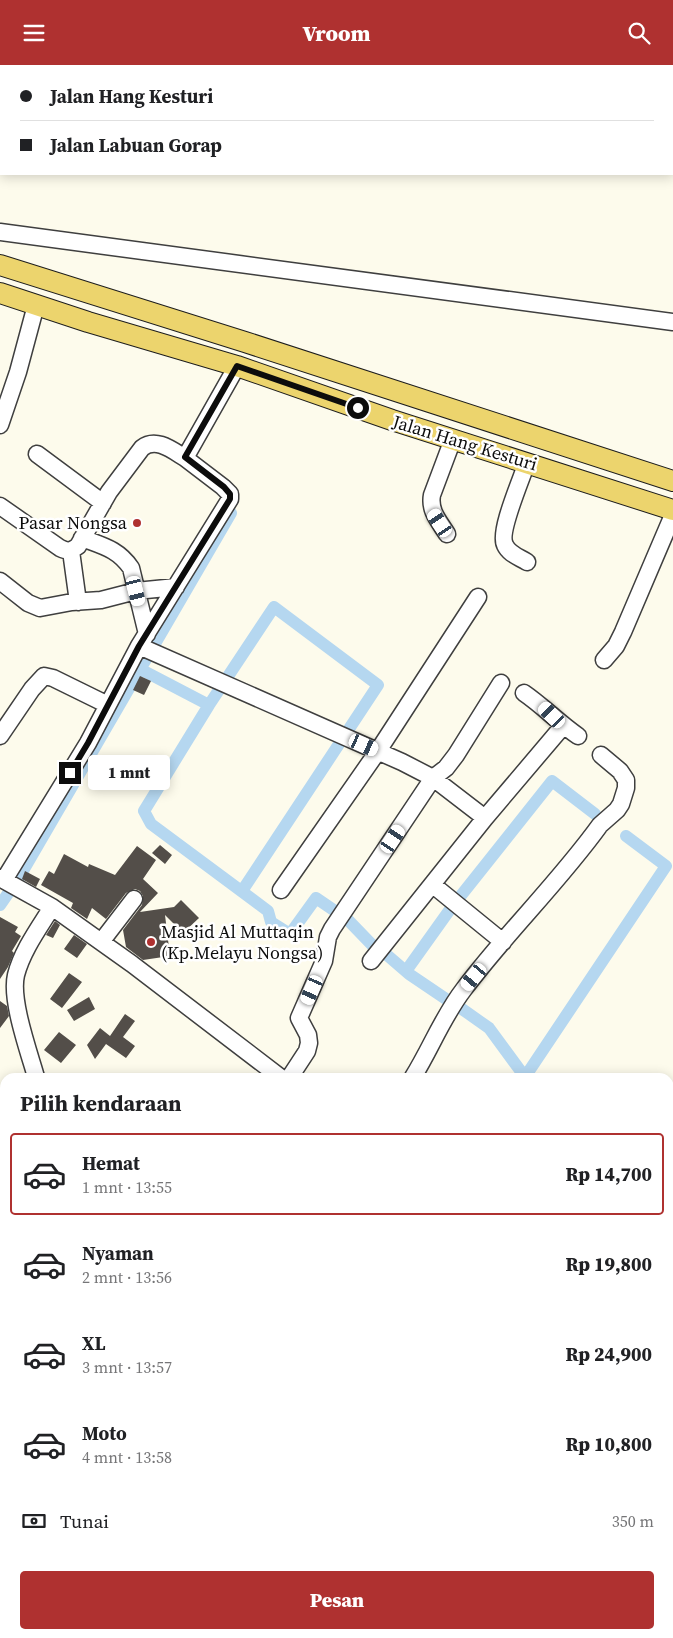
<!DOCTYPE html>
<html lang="id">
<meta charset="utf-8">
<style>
body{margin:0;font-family:"Source Serif 4",serif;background:#f6f6f6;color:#202124;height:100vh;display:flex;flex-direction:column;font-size:19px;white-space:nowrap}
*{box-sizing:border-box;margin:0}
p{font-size:16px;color:#757577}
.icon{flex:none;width:28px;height:28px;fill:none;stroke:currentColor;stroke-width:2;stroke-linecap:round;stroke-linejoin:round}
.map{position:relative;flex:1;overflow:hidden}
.panel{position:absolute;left:0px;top:1008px;width:674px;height:566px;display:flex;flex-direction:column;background:#fff;border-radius:15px 15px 0 0;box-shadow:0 2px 12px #0003}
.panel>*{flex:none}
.banner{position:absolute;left:0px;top:0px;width:674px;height:110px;box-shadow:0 2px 12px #0003;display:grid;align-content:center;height:110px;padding:0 20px;background:#fff}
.end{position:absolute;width:22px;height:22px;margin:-11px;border:6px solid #0c0c0c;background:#fff;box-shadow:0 0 0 2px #fff}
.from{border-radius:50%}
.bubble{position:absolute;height:35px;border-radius:5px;background:#fff;box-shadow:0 2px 12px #0003;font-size:16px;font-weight:800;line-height:35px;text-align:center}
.car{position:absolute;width:15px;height:30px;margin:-15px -8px;border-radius:6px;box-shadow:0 0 4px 1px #0007;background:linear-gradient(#fff 24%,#345 0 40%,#fff 0 76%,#345 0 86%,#fff 0)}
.banner b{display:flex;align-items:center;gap:18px;height:48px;font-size:19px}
.banner b+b{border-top:1px solid #e0e0e0}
.banner i{width:12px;height:12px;background:#202124}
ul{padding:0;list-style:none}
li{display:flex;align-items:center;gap:15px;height:82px;margin:0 10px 8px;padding:0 10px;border:2px solid transparent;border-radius:5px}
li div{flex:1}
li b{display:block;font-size:19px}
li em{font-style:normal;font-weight:800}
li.current{border-color:#af3130}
li>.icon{width:45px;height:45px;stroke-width:1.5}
h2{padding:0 20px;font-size:22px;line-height:60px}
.pay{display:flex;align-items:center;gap:12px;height:55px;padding:0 20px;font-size:19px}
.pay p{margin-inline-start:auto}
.button{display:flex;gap:10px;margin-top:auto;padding:10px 20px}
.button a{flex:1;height:58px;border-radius:5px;background:#af3130;color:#fff;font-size:20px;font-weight:800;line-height:58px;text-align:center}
header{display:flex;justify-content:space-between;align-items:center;height:65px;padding:0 20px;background:#af3130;color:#fff;font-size:22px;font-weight:800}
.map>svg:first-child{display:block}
</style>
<header><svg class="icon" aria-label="menu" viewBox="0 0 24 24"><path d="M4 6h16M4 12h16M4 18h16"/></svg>Vroom<svg class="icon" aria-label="search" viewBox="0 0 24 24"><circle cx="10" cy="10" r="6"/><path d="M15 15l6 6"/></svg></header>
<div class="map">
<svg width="673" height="1573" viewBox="0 0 673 1573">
<rect width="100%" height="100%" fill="#fdfbec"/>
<!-- water -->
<path fill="#b5d7f0" stroke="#4388c1" d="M0 1410 5 1413V1569H265L268 1573H0Z"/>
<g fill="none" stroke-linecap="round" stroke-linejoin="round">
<!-- canal -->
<path stroke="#b5d7f0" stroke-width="12" d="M140 604 209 640 144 746 151 759 268 846 271 857 290 869 316 833 335 846
M209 640 274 542 378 620 242 826
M459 833 552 716 595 749
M0 840 20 811 231 448
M348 855 375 883
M387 890 409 909 446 934
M406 906 451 843
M462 944 489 963 525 1012
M525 1012 666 801 626 771
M669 1191 673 1195"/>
</g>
<!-- building -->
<path fill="#534e49" d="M140 611 151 616 144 630 133 625Z
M110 695 133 707 126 720 103 708Z
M160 780 172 790 165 799 152 788Z
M137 781 156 795 143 814 158 828 140 847 174 842 181 835 199 853 183 868 165 850 170 891 143 895 126 882 123 865 142 840 143 831 140 826 135 824 126 828 106 854 92 843 87 854 71 843 73 838 41 820 49 806 54 809 64 789 88 802 89 799 115 810Z
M25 806 40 814 36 822 22 814Z
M0 852 18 862 15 867 21 871 12 886 14 888 8 902 0 914Z
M55 856 60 860 53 873 46 870Z
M74 870 87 879 77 893 64 884Z
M69 908 82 917 62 943 50 934Z
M89 932 95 944 74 956 67 945Z
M0 936 7 941 9 951 0 963Z
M125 949 135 956 123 972 135 981 126 993 106 979 95 994 87 980 100 963 110 971Z
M59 967 76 980 61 998 44 985Z"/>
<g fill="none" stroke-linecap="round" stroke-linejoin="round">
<defs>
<path id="minor" d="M0 167 673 257
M0 360 18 307 36 240
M37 389 103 438
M0 441 60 483C68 487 71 486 78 481L109 427 142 383C156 372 172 385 185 393
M447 469C439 456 429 446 432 430L453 374
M82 473C103 481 118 484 131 503L147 569
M71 486 78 537
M527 497C519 492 509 489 505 480 498 467 522 413 527 397
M0 516 28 538 40 543 72 537 101 535 136 526 176 522
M139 581 402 697 433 713 485 753
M604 595 616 581 623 567 673 450
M524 628C543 641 559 658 578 671
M0 671 32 624 44 611 53 613 108 640
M0 813 52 842 132 899 280 1012
M4 815 88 678 139 581 230 434V429L223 422 185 393 237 301
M433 820 503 877
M281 825 378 686 478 532
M101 877 134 834
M371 896 485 753 563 661
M36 1012C29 987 10 935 16 910 22 886 39 863 52 842
M290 1012 307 986 309 978 308 970 299 953 324 896 328 872 332 864 433 713 446 703 456 690 501 618
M413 1012C431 983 443 951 464 924 507 867 559 817 600 760L617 745 621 739 626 723V715L620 706 601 690
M0 1145 5 1148
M0 1372 5 1374
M669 1396 673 1401
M669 1475 673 1472
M347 1569 352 1573
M426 1573 431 1569
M577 1573 579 1569"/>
<path id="major" d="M0 200 245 277 673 416
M0 228 88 257 237 301 392 355 673 445"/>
</defs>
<!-- minor casing -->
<use href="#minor" stroke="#3f3f3f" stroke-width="19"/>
<!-- major casing -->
<use href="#major" stroke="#1d1d1d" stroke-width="22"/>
<!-- path -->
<path stroke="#2e2e2e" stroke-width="2" stroke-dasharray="5 2.5" stroke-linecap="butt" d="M113 1573 116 1569"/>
<!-- minor -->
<use href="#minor" stroke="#fff" stroke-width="16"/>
<!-- major -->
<use href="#major" stroke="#ecd46d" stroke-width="20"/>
</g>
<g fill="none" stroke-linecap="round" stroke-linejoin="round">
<!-- route -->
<path stroke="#0c0c0c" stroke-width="6" d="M70 708 88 678 139 581 230 434V429L224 422 185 392 237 301 358 343"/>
</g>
<!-- markers -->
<g fill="#af3130" stroke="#fff" stroke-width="2">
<circle cx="137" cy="458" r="5"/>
<circle cx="151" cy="877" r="5"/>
</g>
<g text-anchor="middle" stroke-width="5" stroke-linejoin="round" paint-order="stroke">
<!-- street labels -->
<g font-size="18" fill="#0c0c0c" stroke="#fff">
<text transform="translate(465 378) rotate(17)" y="6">Jalan Hang Kesturi</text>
</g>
<!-- poi labels -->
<g font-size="18" fill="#0c0c0c" stroke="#fff" text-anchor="end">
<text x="127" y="464">Pasar Nongsa</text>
<text x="161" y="873" text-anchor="start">Masjid Al Muttaqin<tspan x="161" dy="21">(Kp.Melayu Nongsa)</tspan></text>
</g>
</g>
</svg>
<i class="end from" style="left:358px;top:343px"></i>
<i class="end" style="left:70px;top:708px"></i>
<div class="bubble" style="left:88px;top:690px;width:82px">1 mnt</div>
<i class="car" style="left:440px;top:458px;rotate:326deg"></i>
<i class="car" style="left:136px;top:526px;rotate:166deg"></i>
<i class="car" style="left:552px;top:650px;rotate:314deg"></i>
<i class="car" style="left:364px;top:680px;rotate:114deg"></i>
<i class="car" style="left:393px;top:774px;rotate:34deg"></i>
<i class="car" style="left:474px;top:912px;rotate:220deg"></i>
<i class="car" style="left:312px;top:925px;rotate:204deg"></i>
<div class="banner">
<b><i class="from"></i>Jalan Hang Kesturi</b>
<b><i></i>Jalan Labuan Gorap</b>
</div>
<section class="panel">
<h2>Pilih kendaraan</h2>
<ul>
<li class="current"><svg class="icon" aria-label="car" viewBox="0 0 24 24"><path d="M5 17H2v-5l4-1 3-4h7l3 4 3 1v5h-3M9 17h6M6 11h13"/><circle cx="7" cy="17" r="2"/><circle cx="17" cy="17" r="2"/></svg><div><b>Hemat</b><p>1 mnt · 13:55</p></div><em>Rp 14,700</em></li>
<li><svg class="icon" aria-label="car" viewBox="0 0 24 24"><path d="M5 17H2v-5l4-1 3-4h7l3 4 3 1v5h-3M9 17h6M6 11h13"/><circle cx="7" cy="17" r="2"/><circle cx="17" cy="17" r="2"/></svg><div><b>Nyaman</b><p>2 mnt · 13:56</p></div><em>Rp 19,800</em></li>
<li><svg class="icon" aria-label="car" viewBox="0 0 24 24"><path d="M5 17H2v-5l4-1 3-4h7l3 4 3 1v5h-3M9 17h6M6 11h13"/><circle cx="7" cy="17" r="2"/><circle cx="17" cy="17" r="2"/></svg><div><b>XL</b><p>3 mnt · 13:57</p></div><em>Rp 24,900</em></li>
<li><svg class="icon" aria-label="car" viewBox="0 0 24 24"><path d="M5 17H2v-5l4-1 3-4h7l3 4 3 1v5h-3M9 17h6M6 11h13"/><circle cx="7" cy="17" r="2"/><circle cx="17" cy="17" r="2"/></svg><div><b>Moto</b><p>4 mnt · 13:58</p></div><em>Rp 10,800</em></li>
</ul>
<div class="pay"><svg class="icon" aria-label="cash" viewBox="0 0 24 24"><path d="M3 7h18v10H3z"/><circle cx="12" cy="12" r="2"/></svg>Tunai<p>350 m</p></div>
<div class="button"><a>Pesan</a></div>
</section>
</div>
